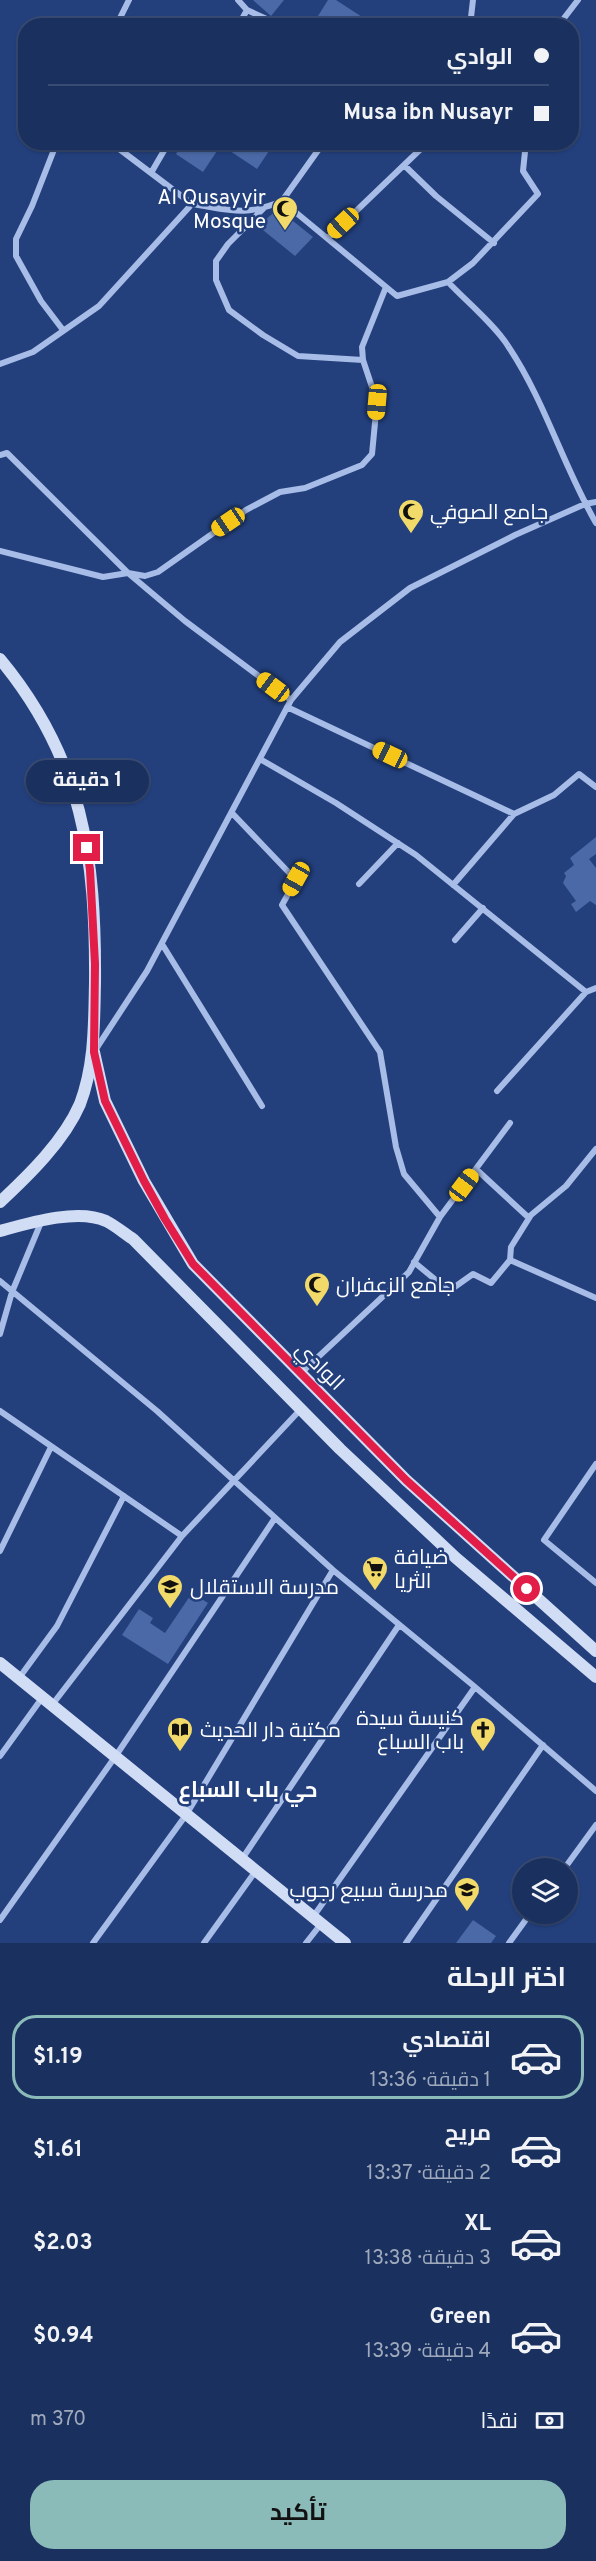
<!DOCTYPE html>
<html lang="ar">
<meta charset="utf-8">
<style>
body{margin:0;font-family:Overpass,Cairo,sans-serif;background:#273c67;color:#f1f3f6;direction:rtl;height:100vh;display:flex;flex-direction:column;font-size:22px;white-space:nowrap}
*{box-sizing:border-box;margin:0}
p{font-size:20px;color:#9fa9bc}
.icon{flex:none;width:33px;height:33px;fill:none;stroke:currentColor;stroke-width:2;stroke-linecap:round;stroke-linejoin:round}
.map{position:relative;height:1943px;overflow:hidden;direction:ltr}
.sheet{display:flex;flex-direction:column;background:#1a305e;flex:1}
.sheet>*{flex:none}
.guide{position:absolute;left:18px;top:18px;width:561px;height:132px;border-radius:24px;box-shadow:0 2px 4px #0004,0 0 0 2px #384b73;direction:rtl;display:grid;align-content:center;height:132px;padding:0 30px;background:#1a305e}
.buttons{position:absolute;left:512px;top:1858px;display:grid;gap:12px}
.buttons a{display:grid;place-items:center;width:66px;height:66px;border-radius:50%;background:#1a305e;box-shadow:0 2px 4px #0004,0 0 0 2px #384b73;font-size:30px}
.end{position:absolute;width:27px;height:27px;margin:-14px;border:8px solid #e11d48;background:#fff;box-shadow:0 0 0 3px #fff}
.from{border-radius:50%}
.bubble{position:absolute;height:42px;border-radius:21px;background:#1a305e;box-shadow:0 2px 4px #0004,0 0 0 2px #384b73;font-size:20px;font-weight:700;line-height:42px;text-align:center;direction:rtl}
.car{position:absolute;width:18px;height:36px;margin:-18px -9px;border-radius:8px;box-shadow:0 0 4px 2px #0007;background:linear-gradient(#f5c518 24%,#345 0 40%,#f5c518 0 76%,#345 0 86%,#f5c518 0)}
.guide b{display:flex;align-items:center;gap:21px;height:57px;font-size:22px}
.guide b+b{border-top:2px solid #384b73}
.guide i{width:15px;height:15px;background:#f1f3f6}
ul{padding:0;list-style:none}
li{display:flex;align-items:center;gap:18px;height:84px;margin:0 12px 9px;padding:0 18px;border:3px solid transparent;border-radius:24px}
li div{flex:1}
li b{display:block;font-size:22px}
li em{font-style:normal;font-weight:700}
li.active{border-color:#8bbbb9}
li>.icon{width:54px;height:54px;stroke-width:1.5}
h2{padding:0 30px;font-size:27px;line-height:72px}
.pay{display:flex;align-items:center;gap:15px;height:66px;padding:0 30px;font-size:22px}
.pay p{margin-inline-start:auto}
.button{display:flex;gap:12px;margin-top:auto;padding:12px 30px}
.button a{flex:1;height:69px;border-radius:24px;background:#8bbbb9;color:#111;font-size:24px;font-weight:700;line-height:69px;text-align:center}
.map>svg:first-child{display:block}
</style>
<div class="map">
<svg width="596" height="1943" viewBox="0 0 596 1943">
<rect width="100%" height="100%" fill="#23407d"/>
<!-- building -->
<path fill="#4b69a6" d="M253 0H284L271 16Z
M328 0H336L376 26H315L313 24Z
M183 142H256L269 151 257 169 221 145 203 172 176 154Z
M278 209 313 237 295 256 258 226Z
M596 837V854L589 859 596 868V905L590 901 576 912 571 904 576 901 563 883 566 876 564 873 574 865 570 858Z
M192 1593 208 1603 168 1664 122 1635 139 1609 153 1618 150 1623 165 1633Z
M473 1920 496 1936 491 1943H456Z"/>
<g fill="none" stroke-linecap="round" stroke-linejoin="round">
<!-- minor -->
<path stroke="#a7bce6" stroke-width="6" d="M238 0 247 10 282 26
M116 26 129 0
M238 26 247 10
M470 26 473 0
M558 26 578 0
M57 142 32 206 16 239V256L41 301 63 330
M324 142 282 201 397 296 448 282 473 263 538 194 523 171 526 142
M405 166 436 196 494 243
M151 173 169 142
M192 204C231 210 244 217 282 201
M264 208 228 244 216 261V280L229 310 263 335 298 356 363 360
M328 238 428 142
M448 282C466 301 495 325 508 346 545 401 563 466 596 523
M0 364 33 352 99 306 192 204 110 142
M0 455 7 453 128 573 145 576 158 572 246 510 280 492 305 488 362 465 372 454 377 402 363 360 362 347 386 287
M0 551 103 577 128 573 185 621 291 700 147 971 94 1052
M291 700 340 642 410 588 515 535 585 504 596 502
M287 707 514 814 554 795 579 774 596 787
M260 759 336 803 416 855 586 992 596 988
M232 813 296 880 282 905 380 1052 396 1147 404 1174 440 1217 409 1272 301 1373
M359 884 398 843
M453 885 514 814
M455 940 483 908
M162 944 262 1106
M497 1091 586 992
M476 1169 529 1218
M440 1217 510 1123
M510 1260 596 1298
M414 1262 449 1291 473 1274 491 1283 510 1260 511 1247 531 1215 566 1186 596 1149
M0 1281 157 1411 333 1570 475 1687 596 1791
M0 1334 12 1292 42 1220
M0 1411 182 1536
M596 1464 544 1540 596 1583
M0 1551 51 1447
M19 1678 57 1626 124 1496
M52 1705 182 1536 301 1409
M0 1756 42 1698
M242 1859 399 1625
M564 1869 596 1825
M313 1917 475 1687
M0 1920 115 1757 275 1518
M93 1943 186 1815 333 1570
M204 1943 255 1872
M306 1943 321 1924
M406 1943 543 1745
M509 1943 530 1914"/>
<!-- secondary -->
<path stroke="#d1dcf5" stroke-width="12" d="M0 659C83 759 96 857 95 983 94 1024 95 1064 80 1104 64 1141 29 1175 0 1202
M94 1052 105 1101 144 1181 193 1264 406 1480 596 1651
M0 1231C29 1223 78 1208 106 1221 116 1226 125 1234 133 1239L340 1449 456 1558 596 1677
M0 1663 345 1943"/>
</g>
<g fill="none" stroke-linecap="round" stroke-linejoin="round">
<!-- route -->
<path stroke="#e11d48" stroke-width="8" d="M87 848 90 870 95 964 94 1052 105 1101 144 1181 165 1219 193 1264 406 1480 527 1589"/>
</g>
<!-- icons -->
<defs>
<symbol id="mosque-pin" viewBox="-11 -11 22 30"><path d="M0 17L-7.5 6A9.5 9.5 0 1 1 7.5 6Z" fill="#f1da6a" stroke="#23407d"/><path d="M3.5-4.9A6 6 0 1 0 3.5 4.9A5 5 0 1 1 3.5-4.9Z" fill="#111"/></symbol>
<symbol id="supermarket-pin" viewBox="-11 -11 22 30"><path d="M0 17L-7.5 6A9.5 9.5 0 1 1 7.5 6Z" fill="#f1da6a" stroke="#23407d"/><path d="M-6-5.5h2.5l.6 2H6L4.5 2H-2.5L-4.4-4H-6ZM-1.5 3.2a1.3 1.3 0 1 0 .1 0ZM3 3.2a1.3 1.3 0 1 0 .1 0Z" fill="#111"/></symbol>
<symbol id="school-pin" viewBox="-11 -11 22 30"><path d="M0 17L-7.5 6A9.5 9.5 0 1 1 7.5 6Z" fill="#f1da6a" stroke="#23407d"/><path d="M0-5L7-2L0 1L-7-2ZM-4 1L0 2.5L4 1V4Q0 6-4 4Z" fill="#111"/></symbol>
<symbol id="library-pin" viewBox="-11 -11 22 30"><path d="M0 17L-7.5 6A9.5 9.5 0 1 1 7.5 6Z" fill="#f1da6a" stroke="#23407d"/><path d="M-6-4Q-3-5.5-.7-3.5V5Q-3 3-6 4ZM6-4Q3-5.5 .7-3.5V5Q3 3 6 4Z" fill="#111"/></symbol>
<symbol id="church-pin" viewBox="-11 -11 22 30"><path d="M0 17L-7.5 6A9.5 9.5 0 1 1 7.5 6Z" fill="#f1da6a" stroke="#23407d"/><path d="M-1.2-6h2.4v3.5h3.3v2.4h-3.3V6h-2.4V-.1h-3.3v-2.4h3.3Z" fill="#111"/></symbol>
</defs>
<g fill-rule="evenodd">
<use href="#mosque-pin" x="270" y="194" width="30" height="40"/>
<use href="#mosque-pin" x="396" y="497" width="30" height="40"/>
<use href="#mosque-pin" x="302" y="1270" width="30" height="40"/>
<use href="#supermarket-pin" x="360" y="1554" width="30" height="40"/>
<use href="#school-pin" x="155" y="1572" width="30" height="40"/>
<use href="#library-pin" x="165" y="1715" width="30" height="40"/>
<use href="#church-pin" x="468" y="1715" width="30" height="40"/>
<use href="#school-pin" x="452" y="1875" width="30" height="40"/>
</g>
<g text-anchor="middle" stroke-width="5" stroke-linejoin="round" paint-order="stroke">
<!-- poi labels -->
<g font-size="21" fill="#fff" stroke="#23407d" text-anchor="start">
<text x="266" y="204" text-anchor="end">Al Qusayyir<tspan x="266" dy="24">Mosque</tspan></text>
<text x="430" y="519">جامع الصوفي</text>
<text x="336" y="1292">جامع الزعفران</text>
<text x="394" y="1564">ضيافة<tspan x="394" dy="24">الثريا</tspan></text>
<text x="190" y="1594">مدرسة الاستقلال</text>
<text x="464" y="1725" text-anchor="end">كنيسة سيدة<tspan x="464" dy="24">باب السباع</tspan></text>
<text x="200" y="1737">مكتبة دار الحديث</text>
<text x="448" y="1897" text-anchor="end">مدرسة سبيع رجوب</text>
</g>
<!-- street labels -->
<g font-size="21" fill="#fff" stroke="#23407d">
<text transform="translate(320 1366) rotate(45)" y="7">الوادي</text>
</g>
<!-- neighbourhood labels -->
<g font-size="22" font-weight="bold" fill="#fff" stroke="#23407d">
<text x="248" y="1797">حي باب السباع</text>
</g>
</g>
</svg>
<div class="buttons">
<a><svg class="icon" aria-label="layers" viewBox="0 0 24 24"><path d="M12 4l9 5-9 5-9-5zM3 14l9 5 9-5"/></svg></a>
</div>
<i class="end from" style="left:527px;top:1589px"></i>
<i class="end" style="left:87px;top:848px"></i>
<div class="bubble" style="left:26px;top:760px;width:123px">1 دقيقة</div>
<i class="car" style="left:343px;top:223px;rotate:227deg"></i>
<i class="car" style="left:377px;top:402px;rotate:185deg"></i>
<i class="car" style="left:228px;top:522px;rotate:236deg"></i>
<i class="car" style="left:273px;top:687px;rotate:307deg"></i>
<i class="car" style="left:390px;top:755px;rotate:295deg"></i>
<i class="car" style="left:296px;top:879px;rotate:209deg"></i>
<i class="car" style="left:464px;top:1185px;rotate:37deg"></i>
<div class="guide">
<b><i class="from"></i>الوادي</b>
<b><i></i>Musa ibn Nusayr</b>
</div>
</div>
<section class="sheet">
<h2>اختر الرحلة</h2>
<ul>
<li class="active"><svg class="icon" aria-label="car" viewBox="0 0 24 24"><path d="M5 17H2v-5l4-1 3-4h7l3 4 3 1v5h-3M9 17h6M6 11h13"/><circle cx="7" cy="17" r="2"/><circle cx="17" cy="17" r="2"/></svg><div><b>اقتصادي</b><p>1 دقيقة · 13:36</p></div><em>$1.19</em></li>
<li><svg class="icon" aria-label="car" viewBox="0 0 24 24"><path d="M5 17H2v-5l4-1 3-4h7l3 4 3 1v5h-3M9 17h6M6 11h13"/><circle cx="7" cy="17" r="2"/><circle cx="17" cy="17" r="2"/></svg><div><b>مريح</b><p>2 دقيقة · 13:37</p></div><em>$1.61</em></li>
<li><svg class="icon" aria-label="car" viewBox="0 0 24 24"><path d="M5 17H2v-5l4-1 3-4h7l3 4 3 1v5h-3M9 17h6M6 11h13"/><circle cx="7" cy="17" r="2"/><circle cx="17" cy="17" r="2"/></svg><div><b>XL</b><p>3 دقيقة · 13:38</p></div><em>$2.03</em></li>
<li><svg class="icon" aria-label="car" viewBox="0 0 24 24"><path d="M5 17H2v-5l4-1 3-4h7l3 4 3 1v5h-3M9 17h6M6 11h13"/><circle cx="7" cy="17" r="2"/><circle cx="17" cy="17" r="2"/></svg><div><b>Green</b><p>4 دقيقة · 13:39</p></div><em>$0.94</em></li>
</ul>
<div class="pay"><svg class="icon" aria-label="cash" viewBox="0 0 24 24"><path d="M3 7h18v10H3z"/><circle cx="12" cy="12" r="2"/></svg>نقدًا<p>370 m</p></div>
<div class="button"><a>تأكيد</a></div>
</section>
